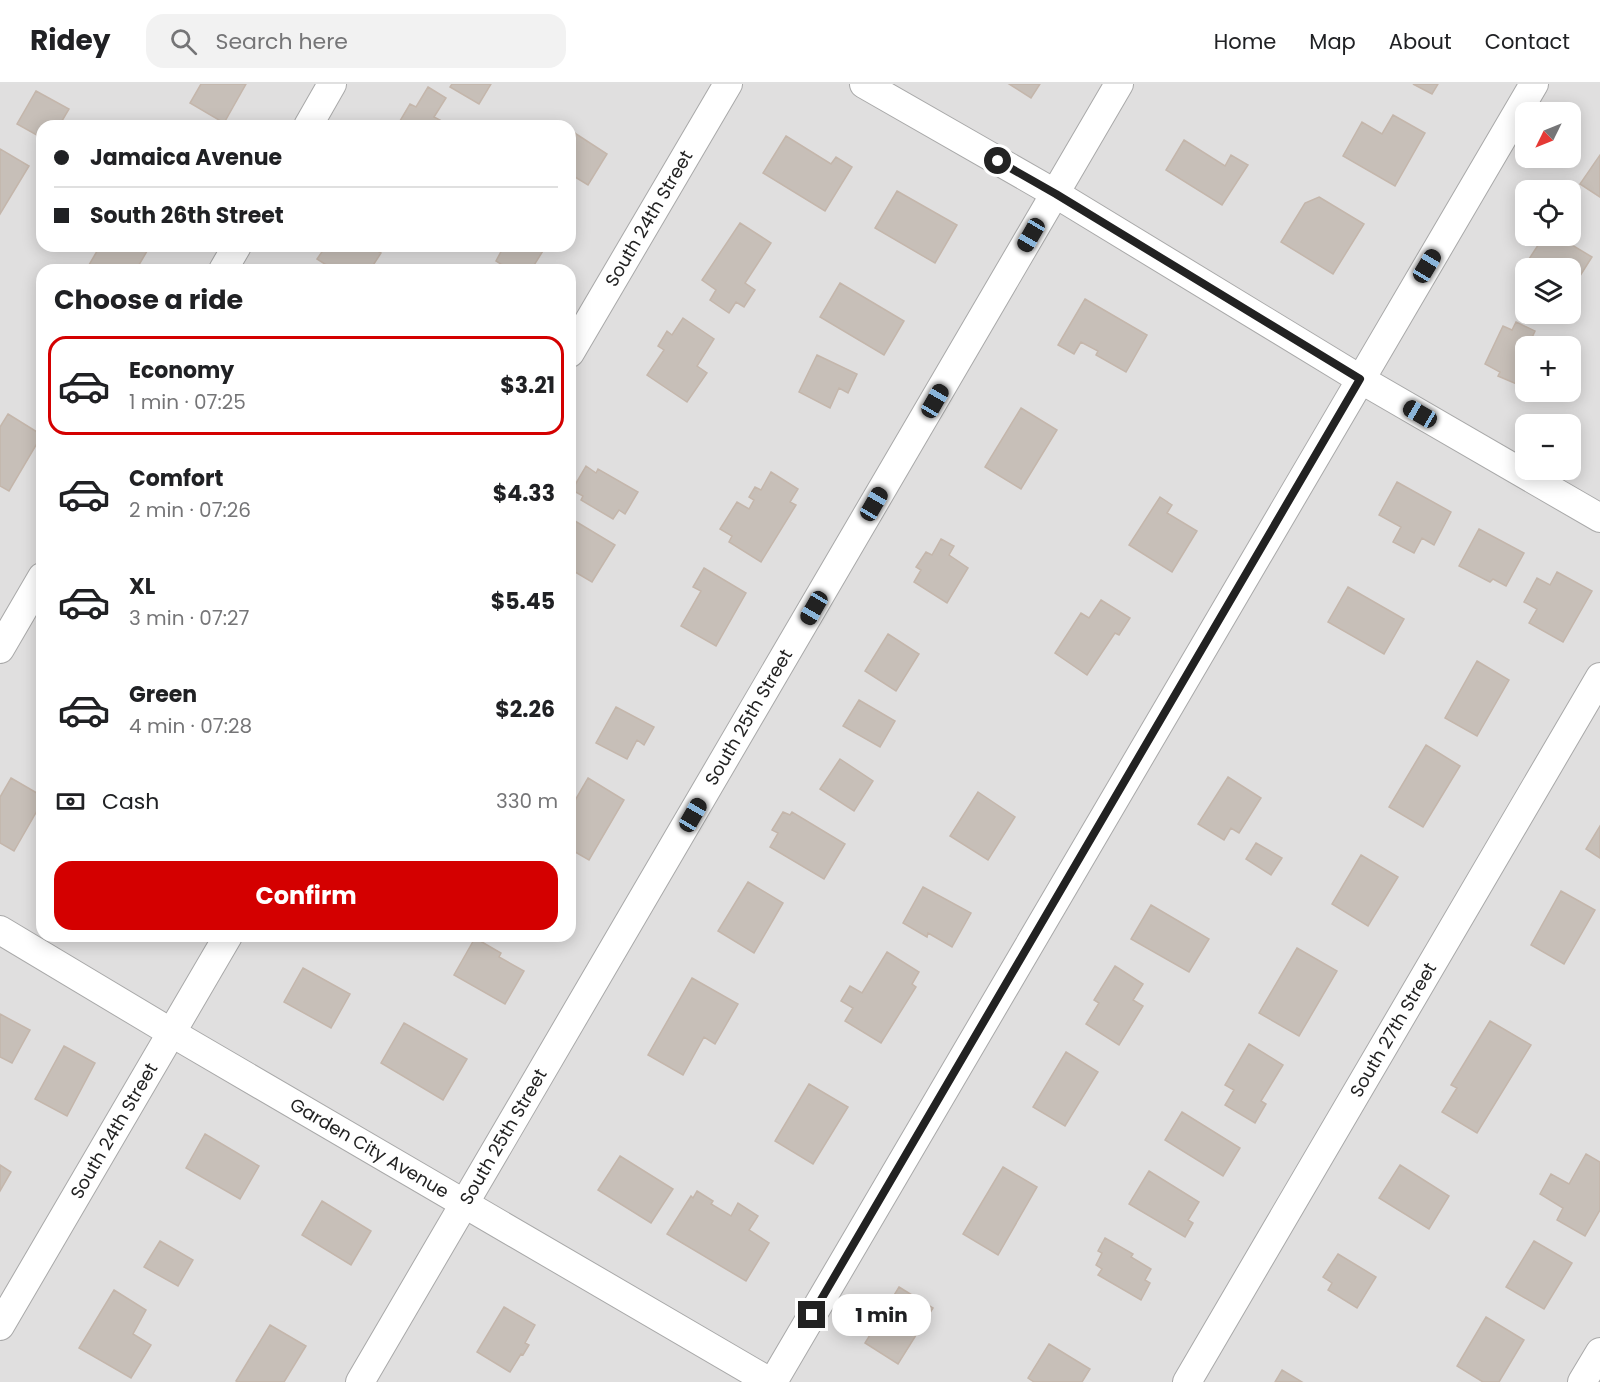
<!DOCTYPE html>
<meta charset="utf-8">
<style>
body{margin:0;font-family:Poppins,sans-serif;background:#f2f2f2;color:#202124;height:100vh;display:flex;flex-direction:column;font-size:22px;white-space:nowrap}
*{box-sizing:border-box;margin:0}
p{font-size:20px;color:#757577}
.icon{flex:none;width:33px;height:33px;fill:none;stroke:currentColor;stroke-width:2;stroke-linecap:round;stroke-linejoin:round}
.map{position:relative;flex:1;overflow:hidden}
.side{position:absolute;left:36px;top:180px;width:540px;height:678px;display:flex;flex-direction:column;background:#fff;border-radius:18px;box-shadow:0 3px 15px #0003}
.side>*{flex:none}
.banner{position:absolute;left:36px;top:36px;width:540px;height:132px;border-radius:18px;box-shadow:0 3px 15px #0003;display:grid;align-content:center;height:132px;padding:0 18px;background:#fff}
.needle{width:39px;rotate:227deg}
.controls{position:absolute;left:1515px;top:18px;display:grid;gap:12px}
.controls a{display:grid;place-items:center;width:66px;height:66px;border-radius:12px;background:#fff;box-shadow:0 3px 15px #0003;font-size:30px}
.end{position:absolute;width:27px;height:27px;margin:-14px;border:8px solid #222;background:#fff;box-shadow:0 0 0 3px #fff}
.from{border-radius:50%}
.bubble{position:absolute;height:42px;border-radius:18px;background:#fff;box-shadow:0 3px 15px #0003;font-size:20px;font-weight:700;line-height:42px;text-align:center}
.car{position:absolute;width:18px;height:36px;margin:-18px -9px;border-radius:8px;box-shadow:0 0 4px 2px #0007;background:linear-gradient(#222 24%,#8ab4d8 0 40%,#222 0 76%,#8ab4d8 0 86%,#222 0)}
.banner b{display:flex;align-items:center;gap:21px;height:57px;font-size:22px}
.banner b+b{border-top:2px solid #e0e0e0}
.banner i{width:15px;height:15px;background:#202124}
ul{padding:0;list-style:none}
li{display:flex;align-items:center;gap:18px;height:99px;margin:0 12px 9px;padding:0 6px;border:3px solid transparent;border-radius:18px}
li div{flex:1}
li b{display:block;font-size:22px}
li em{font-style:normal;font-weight:700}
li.selected{border-color:#d40000}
li>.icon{width:54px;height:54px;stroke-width:1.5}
h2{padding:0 18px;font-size:27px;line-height:72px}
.pay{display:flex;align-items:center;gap:15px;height:66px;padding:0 18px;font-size:22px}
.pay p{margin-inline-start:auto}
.cta{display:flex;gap:12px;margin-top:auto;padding:12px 18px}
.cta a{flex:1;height:69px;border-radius:18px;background:#d40000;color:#fff;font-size:24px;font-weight:700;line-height:69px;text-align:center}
header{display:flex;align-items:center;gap:36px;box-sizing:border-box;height:84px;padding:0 30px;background:#fff;border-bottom:2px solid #e0e0e0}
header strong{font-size:28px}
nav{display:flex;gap:33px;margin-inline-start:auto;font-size:21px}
.search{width:420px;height:54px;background:#f2f2f2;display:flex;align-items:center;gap:15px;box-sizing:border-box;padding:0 21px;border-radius:18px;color:#757577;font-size:22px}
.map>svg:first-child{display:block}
</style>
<header>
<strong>Ridey</strong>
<div class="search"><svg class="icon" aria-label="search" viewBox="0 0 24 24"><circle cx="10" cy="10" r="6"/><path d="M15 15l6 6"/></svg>Search here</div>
<nav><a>Home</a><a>Map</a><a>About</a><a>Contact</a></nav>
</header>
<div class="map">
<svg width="1600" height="1298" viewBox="0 0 1600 1298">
<rect width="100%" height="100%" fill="#f2efe9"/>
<!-- residential -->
<path fill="#e0dfdf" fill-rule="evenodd" d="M0 0H1600V1298H0ZM1526 28H1570V74H1526ZM42 42H570V162H42ZM1526 106H1570V152H1526ZM1526 184H1570V230H1526ZM42 186H570V852H42ZM1526 262H1570V308H1526ZM1526 340H1570V386H1526Z"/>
<!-- building -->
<path fill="#c7bfb8" stroke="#c4b6ab" stroke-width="1.5" d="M201 0H246L224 39 190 19Z
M452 0H491L479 20 450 3Z
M1009 0H1040L1031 14Z
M1413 0H1438L1432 10Z
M428 3 446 14 434 33 440 36 437 42H397L410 20 416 23Z
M36 7 69 25 59 42H42V54L17 40Z
M1393 31 1425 49 1395 102 1343 72 1362 38 1382 50Z
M570 46 607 70 588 101 570 90Z
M786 52 831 80 836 73 852 83 825 127 763 89Z
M1184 56 1225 82 1231 71 1248 81 1222 121 1166 86Z
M0 65 29 82 0 130Z
M1600 71V113L1580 100Z
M897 107 957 141 935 179 875 144Z
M1319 113 1364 140 1333 190 1281 158 1305 119Z
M740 139 771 159 745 199 755 206 744 223 736 218 729 229 710 216 716 206 702 196Z
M1544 152 1553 157 1557 152 1592 173 1573 203 1570 201V184H1544L1529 175Z
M100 162H150L136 186H86Z
M326 162H370L381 169 370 186H334L317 175Z
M504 162H546L531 186H510L496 177Z
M840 199 904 237 884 271 820 233Z
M1085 215 1147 251 1126 288 1096 271 1098 267 1081 258 1074 270 1058 261Z
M683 234 714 255 697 282 707 289 687 318 647 291 664 266 658 262 667 247 672 251Z
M1516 238 1535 247 1529 260 1534 262H1526V304L1498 292 1500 288 1485 280 1503 242 1512 246Z
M817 271 857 290 848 309 839 304 830 324 799 308Z
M1021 324 1057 346 1021 405 985 383Z
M8 330 42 351 9 407 0 402V343Z
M586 382 596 389 598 385 638 408 625 430 619 426 613 435 581 416 583 412 572 406Z
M771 388 798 405 790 418 796 421 761 478 729 458 732 452 720 445 737 418 749 425 754 416 749 413 755 403 761 406Z
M1397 398 1451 428 1434 461 1422 454 1414 469 1393 458 1401 443 1379 431Z
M1160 413 1172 421 1167 429 1197 447 1172 488 1129 461Z
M570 434 615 461 592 498 570 485Z
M1479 445 1524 469 1506 502 1493 495 1490 498 1459 482Z
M941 455 954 462 949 471 968 484 947 519 914 498 921 486 916 483 926 468 932 471Z
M704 484 746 509 716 562 681 542 701 507 693 503Z
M1557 488 1592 507 1563 558 1529 539 1537 525 1524 518 1537 494 1550 501Z
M1348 503 1404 535 1384 570 1328 538Z
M1101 516 1130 534 1119 551 1115 549 1087 591 1055 569 1081 529 1089 534Z
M888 550 919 570 896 607 865 587Z
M1477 577 1509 596 1477 652 1445 634Z
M859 616 895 637 880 663 843 642Z
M616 623 654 643 644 661 637 656 627 675 596 659Z
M1426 661 1460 682 1423 743 1389 723Z
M840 675 873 697 854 727 820 705Z
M1228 693 1261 714 1239 749 1231 744 1224 756 1198 740Z
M11 694 42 712V718L14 767 0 759V713Z
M588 694 624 716 589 776 570 765V725Z
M978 708 1015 733 988 776 950 752Z
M783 728 790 731 792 728 845 760 824 795 770 763 778 749 772 746Z
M1600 742V774L1586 765Z
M1256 759 1282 774 1271 791 1246 775Z
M1361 771 1398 793 1368 842 1332 820Z
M748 798 783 819 754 869 718 847Z
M923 803 971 829 952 863 928 849 927 853 903 839Z
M1561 807 1595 826 1564 880 1531 861Z
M1151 821 1209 855 1189 888 1131 855Z
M475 854 501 869 499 873 524 887 505 920 454 891Z
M1297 864 1337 887 1299 952 1259 929Z
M887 868 919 888 912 900 916 903 881 959 845 937 853 924 841 917 850 902 862 909Z
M1115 882 1143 900 1133 916 1143 922 1119 961 1086 940 1099 919 1094 916Z
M303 884 350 910 331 944 284 918Z
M692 894 738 920 715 960 704 953 683 991 648 971Z
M0 930 30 946 12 979 0 973Z
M1490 937 1531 961 1477 1049 1442 1028 1457 1004 1451 1001Z
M404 939 467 975 443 1016 381 979Z
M1249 960 1283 981 1261 1017 1266 1020 1255 1039 1225 1021 1234 1006 1225 1001Z
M64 962 95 979 67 1032 35 1015Z
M1066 968 1098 988 1065 1042 1033 1023Z
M809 1000 848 1023 813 1080 775 1057Z
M1182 1028 1240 1064 1223 1092 1165 1056Z
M205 1050 259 1082 240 1115 186 1084Z
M1586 1070 1600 1078V1126L1585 1152 1557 1136 1563 1124 1540 1110 1551 1090 1569 1100Z
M620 1072 673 1105 651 1139 598 1106Z
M0 1081 11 1088 0 1107Z
M1400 1081 1449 1112 1429 1145 1379 1114Z
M1003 1083 1037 1103 998 1171 963 1150Z
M1149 1087 1199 1118 1188 1136 1193 1139 1185 1153 1129 1120Z
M697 1107 713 1117 711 1120 731 1132 738 1119 758 1132 749 1146 769 1159 746 1197 667 1150 691 1112 693 1114Z
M322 1117 371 1147 351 1181 302 1151Z
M1105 1154 1133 1170 1131 1173 1151 1185 1145 1196 1150 1199 1141 1216 1098 1191 1102 1185 1096 1181 1102 1169 1098 1167Z
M160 1157 193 1176 178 1202 144 1183Z
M1534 1157 1572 1179 1544 1225 1506 1203Z
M1338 1170 1376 1193 1357 1224 1328 1206 1332 1199 1323 1193Z
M899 1203 933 1224 898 1280 865 1259Z
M114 1206 146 1226 133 1250 151 1261 131 1294 79 1264Z
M504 1223 535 1241 525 1259 529 1261 523 1271 521 1270 510 1288 477 1268Z
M1486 1233 1524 1256 1499 1298H1483L1457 1282Z
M270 1241 306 1262 284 1298H238L236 1297Z
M1049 1260 1090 1285 1082 1298H1034L1028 1294Z
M1282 1286 1302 1298H1275Z"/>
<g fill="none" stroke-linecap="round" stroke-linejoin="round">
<defs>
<g id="street">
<path d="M864 0 1056 110 1360 295 1600 434"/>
<path d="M308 42 332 0"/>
<path d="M223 186 237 162"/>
<path id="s1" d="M570 269 728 0"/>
<path d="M0 565 42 493"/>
<path id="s2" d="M0 846 172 949 770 1298"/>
<path id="s3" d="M0 1242 228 852"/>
<path id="s4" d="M360 1298 1119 0"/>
<path d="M773 1298 1534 0"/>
<path id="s5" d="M1187 1298 1600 593"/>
<path d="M1582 1298 1600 1268"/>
</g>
</defs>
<!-- street casing -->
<use href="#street" stroke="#a9a9a9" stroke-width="30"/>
<!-- street -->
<use href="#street" stroke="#fff" stroke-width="28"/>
</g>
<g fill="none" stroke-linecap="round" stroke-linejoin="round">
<!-- route -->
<path stroke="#222" stroke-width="8" d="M812 1231 1360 295 1056 110 998 77"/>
</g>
<g text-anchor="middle" stroke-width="4.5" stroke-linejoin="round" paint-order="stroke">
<!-- street labels -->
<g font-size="18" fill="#222" stroke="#fff">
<text dy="6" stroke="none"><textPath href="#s1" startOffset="156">South 24th Street</textPath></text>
<text dy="6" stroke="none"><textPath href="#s4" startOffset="770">South 25th Street</textPath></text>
<text dy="6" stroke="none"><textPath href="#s5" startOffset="408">South 27th Street</textPath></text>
<text dy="6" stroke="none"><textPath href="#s3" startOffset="226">South 24th Street</textPath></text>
<text dy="6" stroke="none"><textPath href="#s4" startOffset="284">South 25th Street</textPath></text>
<text dy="6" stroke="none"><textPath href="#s2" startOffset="429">Garden City Avenue</textPath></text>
</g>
</g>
</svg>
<div class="controls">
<a><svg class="needle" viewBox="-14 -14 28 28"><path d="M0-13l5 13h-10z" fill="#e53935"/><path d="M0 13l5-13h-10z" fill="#757577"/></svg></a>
<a><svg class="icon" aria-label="locate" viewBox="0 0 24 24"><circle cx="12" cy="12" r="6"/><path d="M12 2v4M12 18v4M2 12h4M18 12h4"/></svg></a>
<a><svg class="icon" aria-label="layers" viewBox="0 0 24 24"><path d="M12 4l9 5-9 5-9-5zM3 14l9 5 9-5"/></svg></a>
<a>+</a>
<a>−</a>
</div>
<i class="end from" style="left:998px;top:77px"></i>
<i class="end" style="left:812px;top:1231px"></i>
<div class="bubble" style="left:832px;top:1210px;width:99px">1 min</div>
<i class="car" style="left:1031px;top:151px;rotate:210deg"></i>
<i class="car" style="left:1427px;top:182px;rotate:31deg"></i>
<i class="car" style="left:935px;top:317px;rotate:30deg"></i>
<i class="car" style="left:1420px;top:330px;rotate:300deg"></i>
<i class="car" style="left:874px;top:420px;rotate:30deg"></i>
<i class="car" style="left:814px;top:524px;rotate:210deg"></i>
<i class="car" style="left:693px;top:731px;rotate:30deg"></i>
<div class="banner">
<b><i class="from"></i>Jamaica Avenue</b>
<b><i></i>South 26th Street</b>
</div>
<section class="side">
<h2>Choose a ride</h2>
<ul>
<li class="selected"><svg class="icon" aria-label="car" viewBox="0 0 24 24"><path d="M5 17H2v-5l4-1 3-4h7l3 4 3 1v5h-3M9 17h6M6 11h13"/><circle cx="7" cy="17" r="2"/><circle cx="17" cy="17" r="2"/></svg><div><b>Economy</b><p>1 min · 07:25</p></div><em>$3.21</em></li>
<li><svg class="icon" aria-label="car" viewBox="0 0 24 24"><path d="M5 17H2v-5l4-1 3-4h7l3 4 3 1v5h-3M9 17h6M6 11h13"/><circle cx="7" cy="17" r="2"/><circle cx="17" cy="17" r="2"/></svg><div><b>Comfort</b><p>2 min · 07:26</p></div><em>$4.33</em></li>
<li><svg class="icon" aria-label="car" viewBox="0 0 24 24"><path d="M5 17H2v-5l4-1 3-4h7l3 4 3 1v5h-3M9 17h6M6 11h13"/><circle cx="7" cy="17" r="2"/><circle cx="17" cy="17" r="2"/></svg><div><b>XL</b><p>3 min · 07:27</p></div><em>$5.45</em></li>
<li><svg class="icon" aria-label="car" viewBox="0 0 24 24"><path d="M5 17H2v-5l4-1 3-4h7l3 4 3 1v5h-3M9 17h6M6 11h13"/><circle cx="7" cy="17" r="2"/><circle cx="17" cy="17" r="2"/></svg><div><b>Green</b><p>4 min · 07:28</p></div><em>$2.26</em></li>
</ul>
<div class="pay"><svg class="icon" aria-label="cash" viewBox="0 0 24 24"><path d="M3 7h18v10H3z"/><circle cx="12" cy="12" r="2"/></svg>Cash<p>330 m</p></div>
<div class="cta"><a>Confirm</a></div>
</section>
</div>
